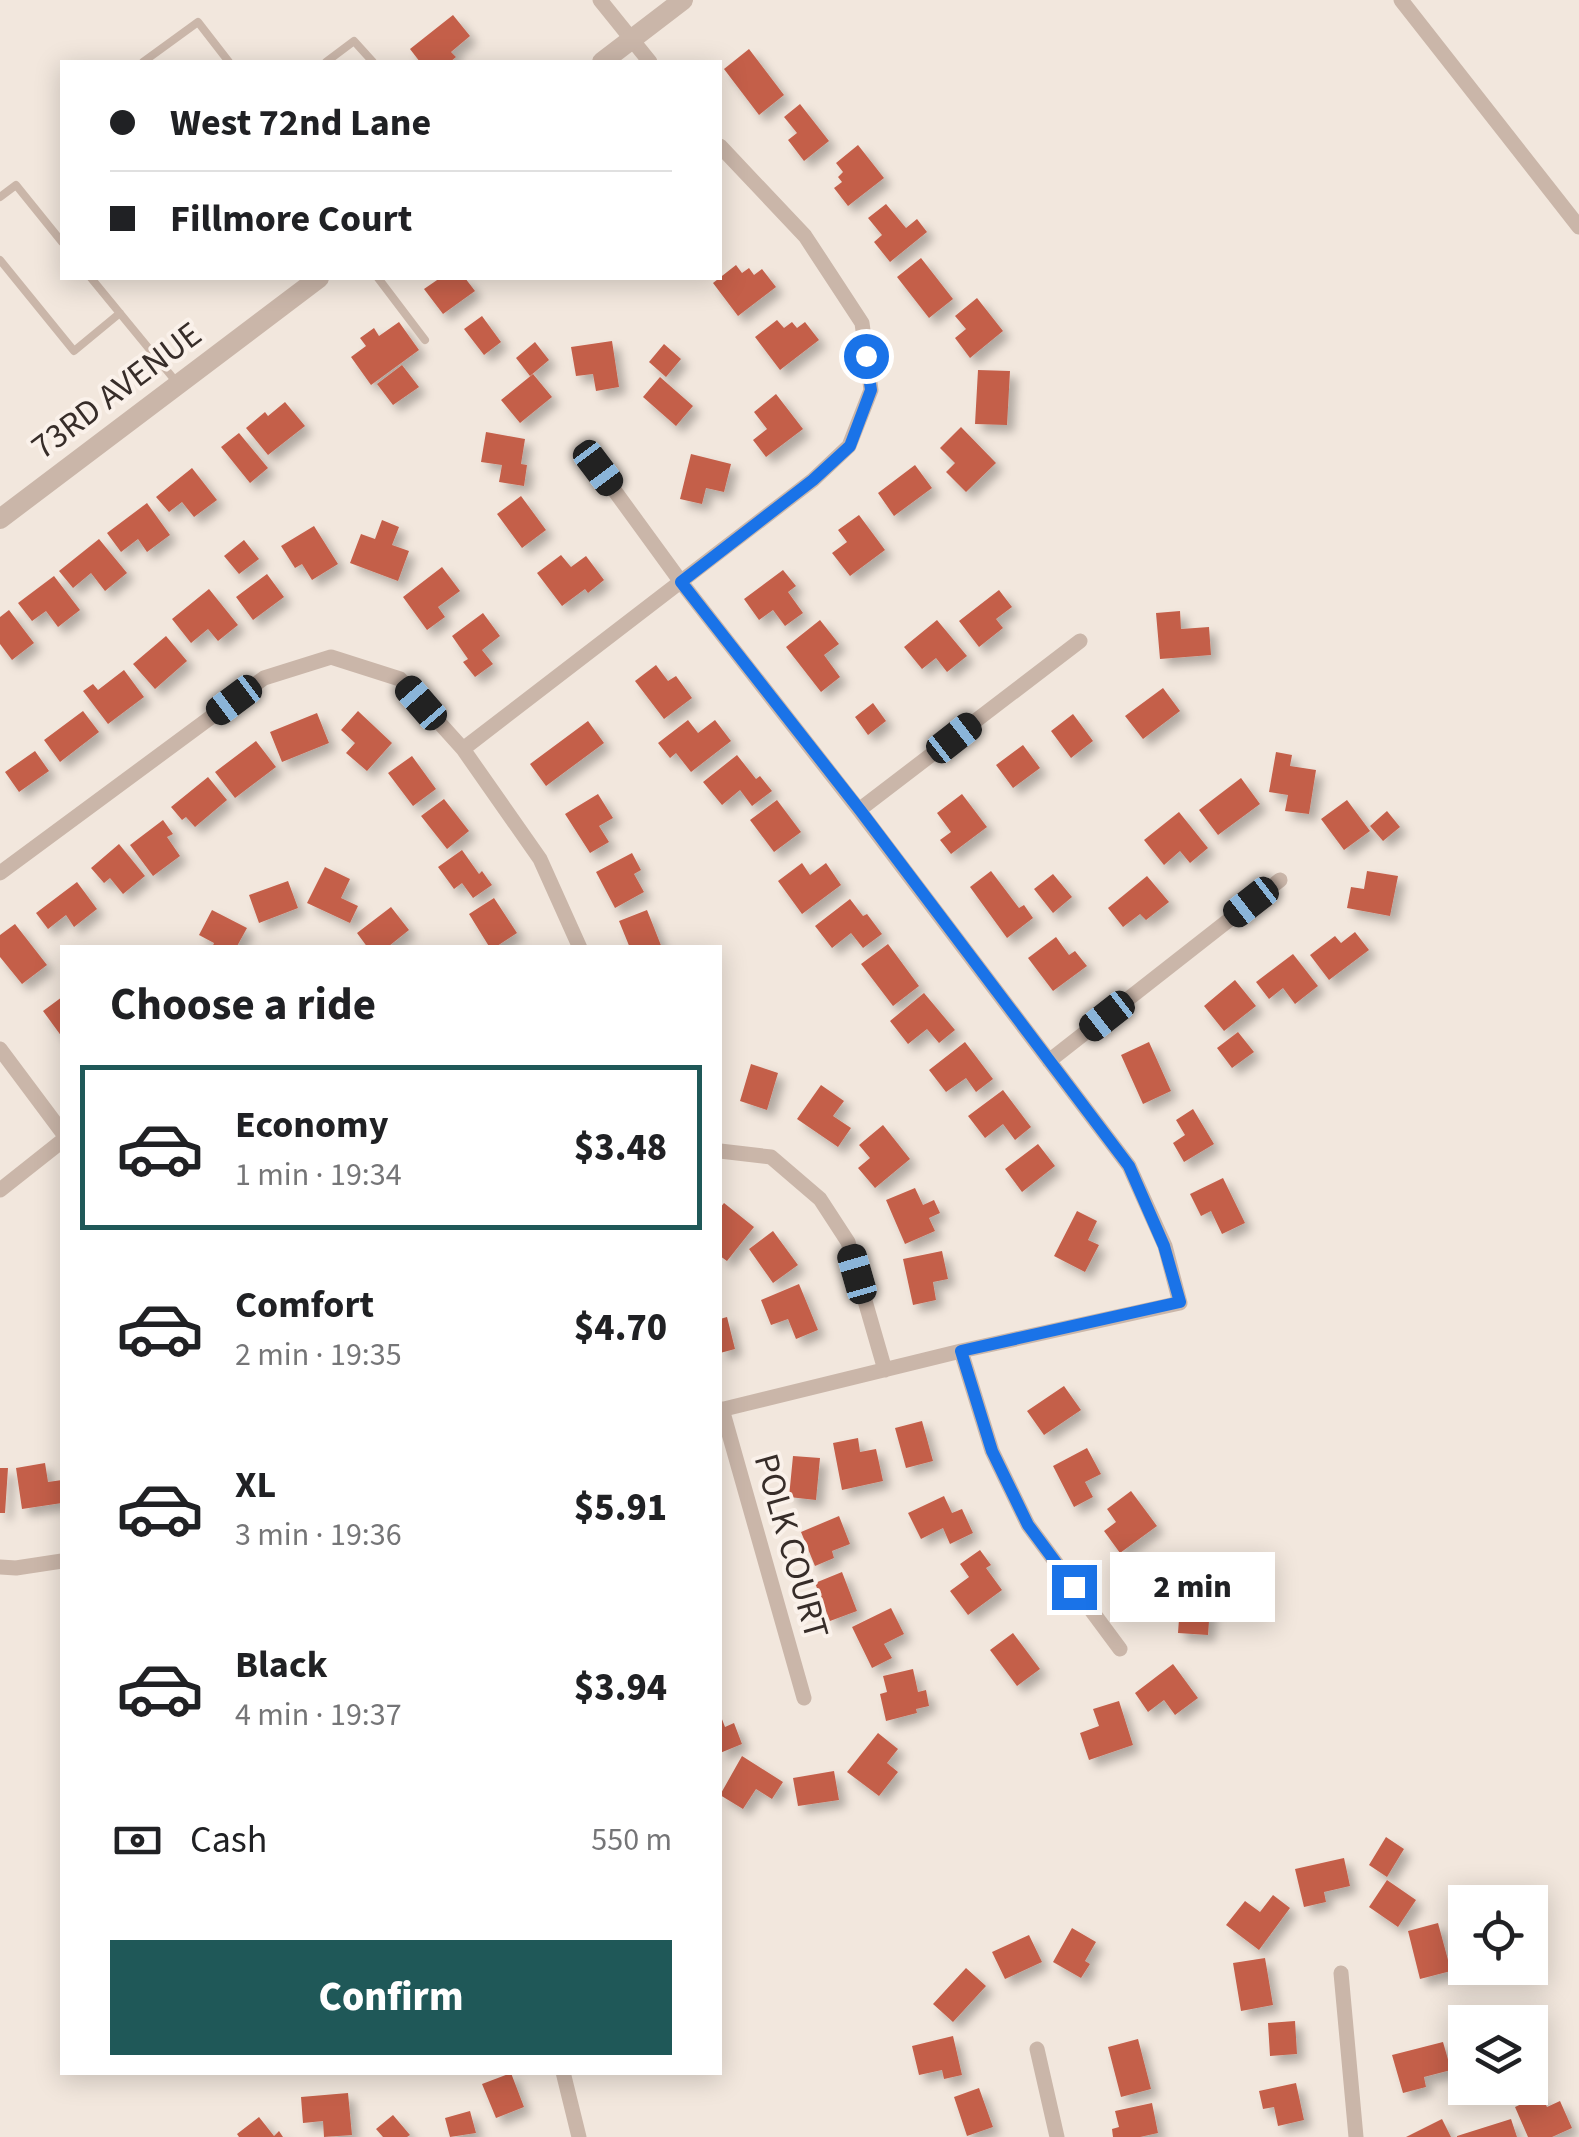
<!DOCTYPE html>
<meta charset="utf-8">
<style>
body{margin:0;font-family:"Source Sans 3",sans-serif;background:#f2f2f2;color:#202124;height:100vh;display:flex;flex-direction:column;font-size:38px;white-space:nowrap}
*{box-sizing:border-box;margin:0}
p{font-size:32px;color:#757577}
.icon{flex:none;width:55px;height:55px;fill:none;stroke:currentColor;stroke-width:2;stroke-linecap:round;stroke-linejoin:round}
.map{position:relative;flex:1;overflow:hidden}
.sheet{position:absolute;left:60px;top:945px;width:662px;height:1130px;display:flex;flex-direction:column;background:#fff;border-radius:0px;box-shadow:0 5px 25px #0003}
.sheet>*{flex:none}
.guide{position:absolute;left:60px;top:60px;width:662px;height:220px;border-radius:0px;box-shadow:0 5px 25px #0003;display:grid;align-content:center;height:220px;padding:0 50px;background:#fff}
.fabs{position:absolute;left:1448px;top:1885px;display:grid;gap:20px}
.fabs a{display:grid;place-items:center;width:100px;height:100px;border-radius:0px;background:#fff;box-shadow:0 5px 25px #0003;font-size:50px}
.end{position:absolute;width:45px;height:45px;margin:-22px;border:12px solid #1a73e8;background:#fff;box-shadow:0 0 0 5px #fff}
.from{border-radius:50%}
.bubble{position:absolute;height:70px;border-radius:0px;background:#fff;box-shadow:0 5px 25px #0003;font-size:32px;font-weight:800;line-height:70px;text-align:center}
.car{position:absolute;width:30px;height:60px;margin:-30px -15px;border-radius:12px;box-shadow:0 0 8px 2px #0007;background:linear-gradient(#222 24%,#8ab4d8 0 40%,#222 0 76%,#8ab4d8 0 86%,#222 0)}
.guide b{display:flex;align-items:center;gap:35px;height:95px;font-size:38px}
.guide b+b{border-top:2px solid #e0e0e0}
.guide i{width:25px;height:25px;background:#202124}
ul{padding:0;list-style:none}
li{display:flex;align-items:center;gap:30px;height:165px;margin:0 20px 15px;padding:0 30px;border:5px solid transparent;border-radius:0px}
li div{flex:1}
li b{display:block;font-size:38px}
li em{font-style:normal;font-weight:800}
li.active{border-color:#1f5858}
li>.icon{width:90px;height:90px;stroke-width:1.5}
h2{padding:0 50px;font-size:45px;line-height:120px}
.pay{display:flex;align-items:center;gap:25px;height:110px;padding:0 50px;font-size:38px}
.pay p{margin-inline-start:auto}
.button{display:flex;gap:20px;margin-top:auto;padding:20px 50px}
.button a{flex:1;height:115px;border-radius:0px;background:#1f5858;color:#fff;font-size:40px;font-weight:800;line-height:115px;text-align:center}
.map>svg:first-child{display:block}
</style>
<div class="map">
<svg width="1579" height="2137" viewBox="0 0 1579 2137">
<defs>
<filter id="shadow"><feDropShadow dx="7" dy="7" stdDeviation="5" flood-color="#0004"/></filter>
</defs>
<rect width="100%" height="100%" fill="#f2e7dd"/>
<!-- building -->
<path fill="#c45f4a" filter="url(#shadow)" d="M453 15 470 36 451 52 456 57 450 62H420L410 49Z
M749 49 784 95 759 115 724 69Z
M800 104 829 141 804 161 788 140 797 133 784 117Z
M858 145 884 178 848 206 834 188 842 182 838 177 843 172 836 163Z
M886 204 906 228 917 219 927 232 890 262 874 242 882 235 868 218Z
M921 258 953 299 929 318 897 277Z
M736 265 742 273 749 268 754 275 762 269 776 287 738 316 713 283Z
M440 278H465L475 291 443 314 424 289Z
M977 298 1003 331 970 358 955 338 966 329 955 316Z
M482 316 501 342 484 355 464 329Z
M777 320 784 328 792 322 797 328 805 322 819 340 780 370 755 337Z
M399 322 419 350 371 385 351 357 366 346 360 338 374 328 379 336Z
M612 341 619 387 596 391 593 374 576 376 571 347Z
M535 342 549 360 530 376 516 358Z
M664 344 681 359 666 377 649 362Z
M402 365 419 387 393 405 377 384Z
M978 370 1010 371 1007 425 975 424Z
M533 374 552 397 520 423 501 400Z
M660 377 693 406 676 426 643 397Z
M776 394 803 429 766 457 753 440 767 429 754 412Z
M285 402 305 426 268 455 246 428 265 412 268 416Z
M961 427 996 463 966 492 946 472 955 463 940 448Z
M486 432 525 439 521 464 527 465 524 486 499 482 502 465 481 462Z
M239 433 268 468 250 483 221 447Z
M691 454 731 464 724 492 706 488 702 504 680 499Z
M915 465 932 488 894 516 878 493Z
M192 468 217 500 194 517 182 502 169 512 156 497Z
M521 496 546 530 522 548 497 514Z
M147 503 170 535 147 552 138 539 121 552 107 533Z
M859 515 885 550 850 576 832 553 847 542 838 530Z
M382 520 399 527 392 545 409 551 398 581 350 563 361 534 375 539Z
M314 526 338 564 312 580 302 564 295 568 281 546Z
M99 539 127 573 105 591 91 573 73 588 59 571Z
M244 540 259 559 239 574 224 556Z
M561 555 571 567 586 556 604 580 588 593 585 589 562 606 537 573Z
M442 567 460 591 438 607 445 617 427 630 403 597Z
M783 570 796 586 788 592 803 613 785 626 773 610 759 620 744 599Z
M267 574 284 597 253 620 236 597Z
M54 576 80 610 58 627 46 611 32 621 18 603Z
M209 589 238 625 218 641 208 629 191 643 172 619Z
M999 590 1012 607 996 619 1003 628 979 647 959 621Z
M9 610 34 643 12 660 0 644V617Z
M1180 611 1181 629 1209 627 1211 655 1160 659 1156 613Z
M483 613 500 636 482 650 493 664 475 677 463 662 468 659 452 636Z
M820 620 839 644 824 655 840 677 821 692 786 647Z
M937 620 967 656 947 672 936 658 922 669 904 647Z
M166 636 187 661 155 689 133 664Z
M656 665 668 681 676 676 692 698 664 719 635 681Z
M124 670 144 697 108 724 83 691 93 684 98 690Z
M1163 688 1180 711 1143 739 1125 716Z
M873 703 886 721 868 735 855 717Z
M83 711 99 732 60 762 44 740Z
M358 711 392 743 367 771 346 753 355 743 341 730Z
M317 713 329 743 282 762 270 732Z
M1073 714 1093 741 1071 758 1051 731Z
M688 720 698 733 715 720 731 741 691 772 676 753 670 758 658 743Z
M588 721 604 743 546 786 530 764Z
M256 741 276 767 235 798 215 772Z
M1023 745 1040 768 1013 788 996 765Z
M35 751 49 771 19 792 5 772Z
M1276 752 1292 755 1290 766 1316 770 1309 814 1285 811 1288 795 1269 792Z
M737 755 756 779 760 776 772 791 752 806 740 790 722 805 703 782Z
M412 756 436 789 413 806 388 773Z
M208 777 227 800 195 827 186 817 182 820 171 807Z
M1241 778 1260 804 1218 835 1199 810Z
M598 794 613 818 599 826 609 842 590 853 565 814Z
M962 794 987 827 951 854 940 840 951 832 937 813Z
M444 799 469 831 447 849 421 816Z
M777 800 801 832 774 852 750 820Z
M1347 800 1370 831 1344 850 1321 819Z
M1387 811 1400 827 1383 841 1370 826Z
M1179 812 1208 848 1190 863 1180 851 1164 865 1144 840Z
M163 820 173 834 167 837 180 856 153 876 130 845Z
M119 844 145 876 123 894 110 878 104 883 91 868Z
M462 850 479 874 482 871 492 885 473 898 462 883 454 889 438 867Z
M632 853 641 870 634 874 644 892 615 908 596 872Z
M802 863 810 875 826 863 841 885 802 914 778 881Z
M325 867 350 879 341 898 358 906 350 923 307 903Z
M991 871 1019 908 1024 905 1033 918 1007 938 970 887Z
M1367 871 1398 876 1390 916 1347 908 1351 887 1364 889Z
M1053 874 1072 897 1053 913 1034 889Z
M1147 876 1169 902 1146 920 1140 914 1123 927 1108 908Z
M288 881 298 908 259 923 249 895Z
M77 882 97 909 74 927 66 915 48 929 36 913Z
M494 898 517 933 494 948H490L469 914Z
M850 899 863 916 867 914 882 934 863 948 851 933 832 948 815 926Z
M391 907 409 930 389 946 391 948H368L357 933Z
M212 910 247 928 236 948H212L214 943 199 935Z
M647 910 662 948H630L619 921Z
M15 924 47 965 22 984 0 957V935Z
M1355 932 1369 950 1329 980 1310 955 1335 936 1341 943Z
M1056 937 1069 955 1075 951 1087 966 1053 991 1028 958Z
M888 944 919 986 893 1006 861 964Z
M1293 954 1318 986 1295 1004 1283 988 1269 999 1256 982Z
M1235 980 1256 1006 1224 1031 1204 1006Z
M924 993 955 1030 939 1043 927 1029 908 1044 890 1021Z
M62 997V1037L43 1011Z
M1238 1032 1254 1052 1232 1068 1217 1048Z
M965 1042 993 1079 976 1092 966 1078 946 1092 929 1070Z
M1149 1042 1171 1091 1143 1104 1121 1055Z
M751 1064 778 1073 767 1110 740 1101Z
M821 1085 844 1101 833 1116 851 1128 838 1147 797 1119Z
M1003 1090 1031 1127 1015 1140 1003 1124 985 1138 968 1116Z
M1193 1109 1214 1144 1184 1162 1173 1143 1185 1135 1176 1120Z
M883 1125 910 1159 875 1188 858 1168 870 1158 859 1145Z
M1038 1144 1055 1166 1022 1192 1005 1169Z
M1223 1178 1245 1223 1222 1234 1211 1211 1201 1216 1190 1194Z
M915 1188 923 1205 934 1200 940 1213 929 1218 935 1231 905 1244 886 1200Z
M724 1203 754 1227 727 1261 720 1256V1208Z
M1077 1211 1097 1221 1088 1240 1099 1245 1085 1272 1054 1256Z
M773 1231 798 1265 773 1283 749 1249Z
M942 1251 948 1279 933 1282 936 1300 913 1305 903 1259Z
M799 1284 818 1330 796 1339 788 1319 771 1325 761 1300Z
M727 1317 735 1349 720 1353V1319Z
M1064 1386 1081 1410 1044 1435 1027 1411Z
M922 1421 933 1461 906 1468 895 1428Z
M858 1438 860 1452 876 1449 883 1481 842 1490 833 1443Z
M1087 1448 1101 1474 1085 1482 1093 1497 1074 1507 1053 1466Z
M793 1456 820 1458 816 1500 789 1497Z
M45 1463 48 1482 62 1480V1503L22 1509 16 1468Z
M0 1468H8L5 1513H0Z
M1131 1491 1157 1526 1120 1553 1104 1531 1116 1522 1107 1509Z
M944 1496 952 1513 962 1509 973 1533 950 1544 943 1528 921 1539 908 1513Z
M839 1516 850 1544 832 1551 834 1558 815 1566 801 1532Z
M980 1550 991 1565 986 1568 1002 1590 968 1615 950 1591 969 1577 960 1564Z
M842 1572 857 1611 830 1621 815 1583Z
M1180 1605 1210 1607 1208 1635 1178 1633Z
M891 1608 904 1634 884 1644 892 1658 872 1668 852 1627Z
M1013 1633 1040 1669 1017 1686 990 1650Z
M1173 1664 1198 1698 1175 1715 1164 1700 1148 1712 1135 1693Z
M913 1669 918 1692 926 1690 929 1706 916 1709 917 1713 886 1721 880 1694 887 1692 883 1676Z
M1119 1701 1133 1745 1089 1760 1080 1733 1099 1726 1093 1709Z
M720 1714 725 1727 734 1723 742 1744 720 1753Z
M878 1733 898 1749 887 1763 898 1772 879 1796 847 1772Z
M742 1756 783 1782 772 1799 756 1789 743 1809 720 1795Z
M834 1771 839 1800 798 1806 793 1778Z
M1386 1837 1404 1849 1387 1877 1369 1865Z
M1344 1858 1350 1886 1324 1892 1326 1902 1304 1907 1295 1869Z
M1387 1880 1416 1900 1398 1927 1369 1907Z
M1273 1895 1290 1908 1259 1950 1226 1925 1245 1901 1260 1912Z
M1438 1923 1451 1971 1420 1979 1408 1931Z
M1072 1928 1096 1942 1085 1961 1090 1964 1081 1978 1053 1962Z
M1029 1935 1042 1962 1005 1979 992 1952Z
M1265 1958 1273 2005 1241 2011 1233 1963Z
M966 1968 986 1986 953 2022 933 2004Z
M1295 2021 1297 2054 1270 2056 1268 2023Z
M953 2036 962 2075 944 2079 942 2070 919 2075 912 2046Z
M1138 2039 1151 2089 1121 2097 1108 2047Z
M1443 2042 1451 2070 1424 2077 1426 2087 1403 2093 1392 2055Z
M511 2073 524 2107 496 2118 482 2084Z
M1296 2083 1304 2120 1278 2126 1274 2107 1263 2109 1259 2091Z
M979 2088 993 2127 967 2136 954 2097Z
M348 2093 352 2135 324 2137 323 2121 303 2123 301 2097Z
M1541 2095 1547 2107 1560 2101 1572 2128 1552 2137H1528L1515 2107Z
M1152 2103 1158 2133 1140 2137H1113L1112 2129 1119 2127 1115 2111Z
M470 2111 476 2133 450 2137 445 2118Z
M393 2115 410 2135 407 2137H383L376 2129Z
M259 2117 274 2136 279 2131 283 2137H239L237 2134Z
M1442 2119 1451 2137H1406Z
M1511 2119 1517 2137H1457V2136Z"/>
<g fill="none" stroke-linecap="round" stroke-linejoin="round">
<!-- service -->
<path stroke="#cab6a9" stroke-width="8" d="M143 62 198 22 229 62
M326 62 354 41 373 62
M0 197 16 185 62 242
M0 260 74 351 120 313
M91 278 178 384
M378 278 425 340"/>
<!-- minor -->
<path stroke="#cab6a9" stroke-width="15" d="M600 0 650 62
M1401 0 1579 227
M598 468 681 582 859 810 1129 1166 1165 1246 1180 1303 961 1351 720 1410
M463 749 813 480 849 446 871 390 862 323 805 236 720 146
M859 810 1080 641
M0 873 264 678 331 657 400 679 463 749 540 859 580 948
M0 1049 62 1132
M1049 1061 1280 880
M720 1151 771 1157 820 1199 848 1242 885 1370
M0 1190 62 1141
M961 1351 992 1451 1028 1525 1120 1649
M722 1409 804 1698
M0 1567 16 1568 62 1561
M1341 1973 1356 2137
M1037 2049 1057 2137
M563 2072 579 2137"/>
<!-- tertiary -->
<path stroke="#cab6a9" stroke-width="20" d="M602 62 683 0
M0 519 319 278"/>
</g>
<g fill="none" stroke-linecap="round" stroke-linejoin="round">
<!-- route -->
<path stroke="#1a73e8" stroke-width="12" d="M866 356 871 390 850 446 813 480 681 582 860 810 1129 1166 1164 1246 1180 1302 961 1351 992 1451 1028 1525 1074 1587"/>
</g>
<g text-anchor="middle" stroke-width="8" stroke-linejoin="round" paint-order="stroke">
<!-- street labels -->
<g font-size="35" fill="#372d29" stroke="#faf1ea">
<text transform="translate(116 390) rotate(-37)" y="12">73RD AVENUE</text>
<text transform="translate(792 1546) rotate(74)" y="12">POLK COURT</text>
</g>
</g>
</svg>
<div class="fabs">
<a><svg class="icon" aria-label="locate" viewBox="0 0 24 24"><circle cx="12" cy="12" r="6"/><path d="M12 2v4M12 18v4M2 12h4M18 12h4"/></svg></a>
<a><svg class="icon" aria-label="layers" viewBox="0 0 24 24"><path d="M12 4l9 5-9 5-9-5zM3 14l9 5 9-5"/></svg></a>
</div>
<i class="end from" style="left:866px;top:356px"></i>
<i class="end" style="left:1074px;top:1587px"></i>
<div class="bubble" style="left:1110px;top:1552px;width:165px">2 min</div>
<i class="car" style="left:598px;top:468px;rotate:143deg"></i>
<i class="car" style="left:234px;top:700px;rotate:233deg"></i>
<i class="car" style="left:421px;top:703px;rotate:319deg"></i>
<i class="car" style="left:954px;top:738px;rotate:52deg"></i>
<i class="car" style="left:1251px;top:902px;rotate:232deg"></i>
<i class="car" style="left:1107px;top:1016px;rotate:232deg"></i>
<i class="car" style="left:857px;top:1274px;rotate:344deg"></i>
<div class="guide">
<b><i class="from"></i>West 72nd Lane</b>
<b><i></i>Fillmore Court</b>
</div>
<section class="sheet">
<h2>Choose a ride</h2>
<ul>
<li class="active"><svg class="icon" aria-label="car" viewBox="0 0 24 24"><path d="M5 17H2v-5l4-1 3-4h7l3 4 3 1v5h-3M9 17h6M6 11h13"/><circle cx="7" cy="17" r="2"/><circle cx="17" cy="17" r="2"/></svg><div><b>Economy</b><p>1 min · 19:34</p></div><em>$3.48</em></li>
<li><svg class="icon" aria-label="car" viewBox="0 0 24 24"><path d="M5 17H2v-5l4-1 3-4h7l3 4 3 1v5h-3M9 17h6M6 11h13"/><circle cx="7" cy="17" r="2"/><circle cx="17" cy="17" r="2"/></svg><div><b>Comfort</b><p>2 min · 19:35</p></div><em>$4.70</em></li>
<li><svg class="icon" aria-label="car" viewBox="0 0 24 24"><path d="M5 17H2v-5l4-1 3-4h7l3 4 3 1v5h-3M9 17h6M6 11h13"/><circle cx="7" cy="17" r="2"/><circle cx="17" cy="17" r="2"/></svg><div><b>XL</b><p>3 min · 19:36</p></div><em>$5.91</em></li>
<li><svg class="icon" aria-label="car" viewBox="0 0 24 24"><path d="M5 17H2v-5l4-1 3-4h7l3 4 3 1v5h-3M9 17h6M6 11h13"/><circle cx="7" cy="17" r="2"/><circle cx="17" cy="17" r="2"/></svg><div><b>Black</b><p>4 min · 19:37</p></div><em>$3.94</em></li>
</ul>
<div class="pay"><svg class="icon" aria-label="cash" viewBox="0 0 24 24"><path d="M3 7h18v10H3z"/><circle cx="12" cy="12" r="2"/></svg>Cash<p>550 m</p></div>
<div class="button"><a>Confirm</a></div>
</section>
</div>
